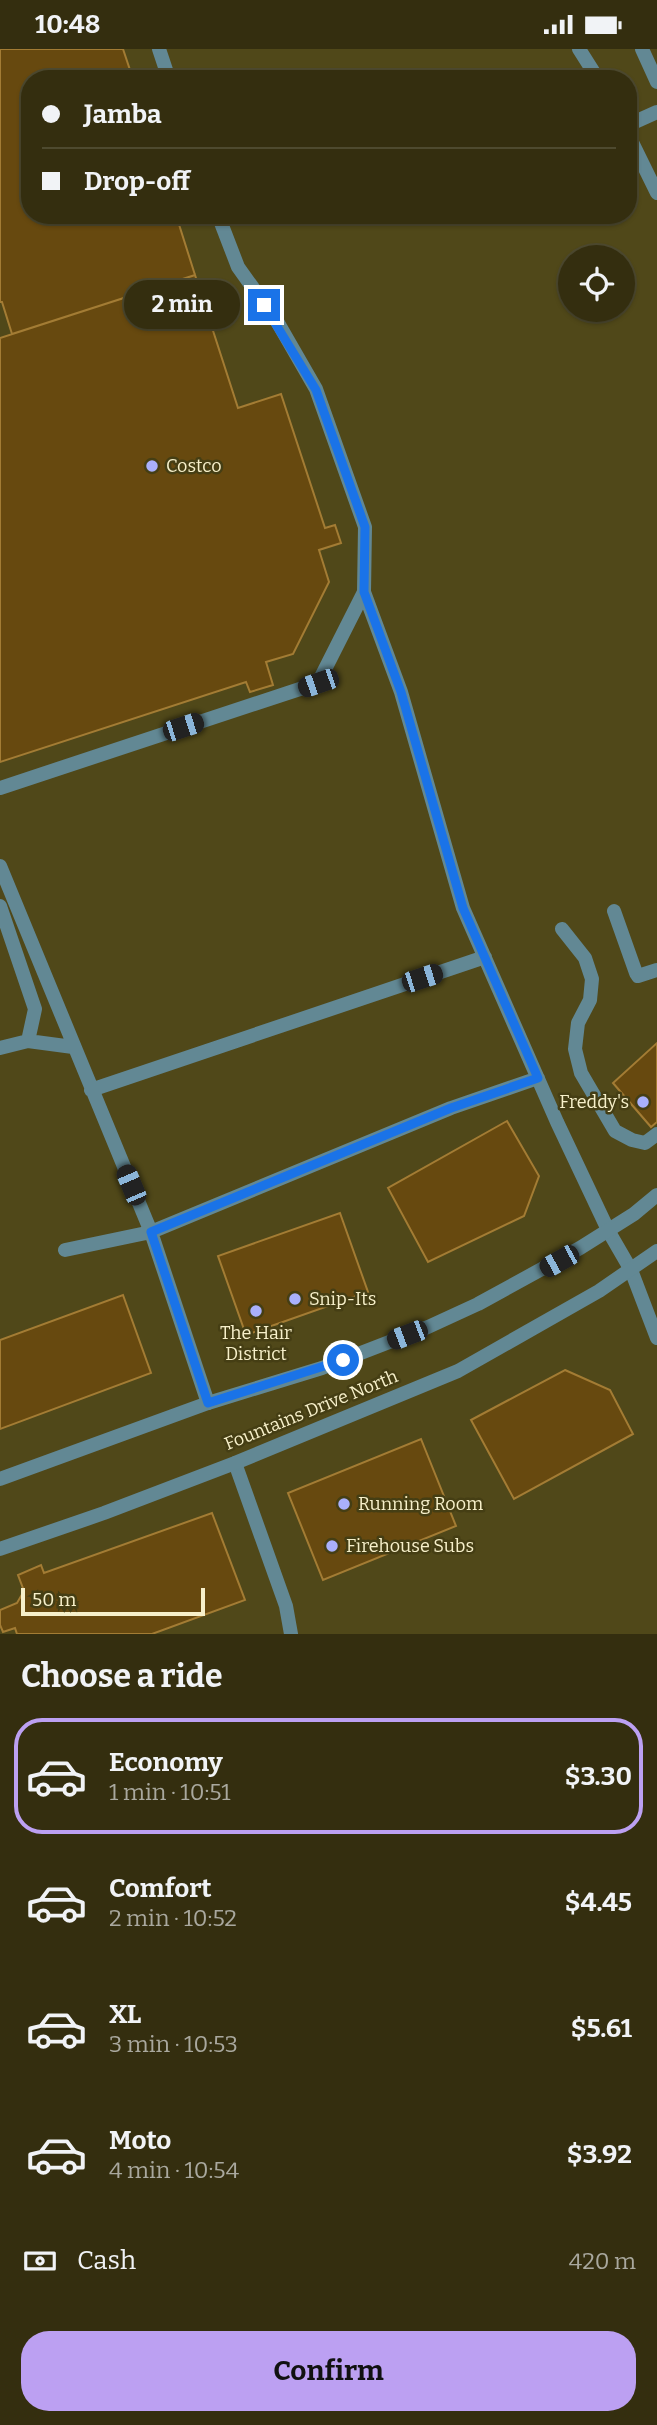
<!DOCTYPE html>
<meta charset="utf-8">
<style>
body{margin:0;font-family:Bitter,serif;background:#3c3618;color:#f1f3f6;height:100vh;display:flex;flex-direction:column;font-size:26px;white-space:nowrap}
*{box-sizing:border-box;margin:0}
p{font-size:23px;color:#a9a89e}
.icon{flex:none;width:38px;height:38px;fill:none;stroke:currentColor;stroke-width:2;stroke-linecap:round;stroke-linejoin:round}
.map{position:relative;height:1585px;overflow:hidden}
.sheet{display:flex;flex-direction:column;background:#342e0f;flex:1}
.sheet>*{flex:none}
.top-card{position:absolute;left:21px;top:21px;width:616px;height:154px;border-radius:28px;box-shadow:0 2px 5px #0004,0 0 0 2px #4e4a2f;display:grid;align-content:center;height:154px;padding:0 21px;background:#342e0f}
.controls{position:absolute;left:558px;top:196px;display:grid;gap:14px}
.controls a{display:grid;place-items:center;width:77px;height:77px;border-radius:50%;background:#342e0f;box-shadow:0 2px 5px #0004,0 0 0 2px #4e4a2f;font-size:35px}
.scale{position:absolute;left:21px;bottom:18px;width:184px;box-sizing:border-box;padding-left:7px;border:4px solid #f7f0ca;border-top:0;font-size:19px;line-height:24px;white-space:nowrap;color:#f7f0ca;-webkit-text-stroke:5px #453e14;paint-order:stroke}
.end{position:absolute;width:32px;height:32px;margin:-16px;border:9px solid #1a73e8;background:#fff;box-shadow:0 0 0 4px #fff}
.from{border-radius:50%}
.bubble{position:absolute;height:49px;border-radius:24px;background:#342e0f;box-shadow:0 2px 5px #0004,0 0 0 2px #4e4a2f;font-size:23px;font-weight:700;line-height:49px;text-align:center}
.car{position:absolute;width:21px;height:42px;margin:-21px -10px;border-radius:9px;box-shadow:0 0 5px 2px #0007;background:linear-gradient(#222 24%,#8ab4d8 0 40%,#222 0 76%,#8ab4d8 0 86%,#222 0)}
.top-card b{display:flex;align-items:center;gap:24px;height:66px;font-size:26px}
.top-card b+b{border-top:2px solid #4e4a2f}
.top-card i{width:18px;height:18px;background:#f1f3f6}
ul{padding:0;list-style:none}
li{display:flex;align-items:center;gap:21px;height:116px;margin:0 14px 10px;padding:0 7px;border:4px solid transparent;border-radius:28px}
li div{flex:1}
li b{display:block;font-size:26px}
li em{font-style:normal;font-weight:700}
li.on{border-color:#bca0f2}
li>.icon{width:63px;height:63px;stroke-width:1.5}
h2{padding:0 21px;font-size:32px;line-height:84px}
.pay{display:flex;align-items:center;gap:18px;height:77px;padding:0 21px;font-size:26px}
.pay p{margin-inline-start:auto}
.button{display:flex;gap:14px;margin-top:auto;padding:14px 21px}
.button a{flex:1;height:80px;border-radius:28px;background:#bca0f2;color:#111;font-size:28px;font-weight:700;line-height:80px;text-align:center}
.status{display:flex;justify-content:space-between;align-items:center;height:49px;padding:0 35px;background:#342e0f;direction:ltr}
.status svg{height:19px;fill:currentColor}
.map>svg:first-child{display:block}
</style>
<div class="status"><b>10:48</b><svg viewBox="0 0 49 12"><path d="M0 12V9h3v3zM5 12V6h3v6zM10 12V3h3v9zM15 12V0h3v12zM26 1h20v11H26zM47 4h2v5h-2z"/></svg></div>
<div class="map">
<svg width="657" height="1585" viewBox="0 0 657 1585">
<rect width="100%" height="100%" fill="#453e14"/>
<!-- built -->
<path fill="#504819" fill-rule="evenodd" d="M0 0H657V1585H0ZM30 30H628V166H30ZM570 208H623V261H570Z"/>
<!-- building -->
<path fill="#67490f" stroke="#a37c34" stroke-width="2" d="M0 0H123L133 30H30V166H176L195 226 12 285 2 253H0Z
M195 226 238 359 281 345 325 479 335 476 341 494 319 501 329 533 293 605 266 613 273 636 250 643 246 633 0 713V289Z
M657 994V1073L651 1078 613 1034Z
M507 1072 539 1127 524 1167 428 1213 388 1139Z
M340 1164 368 1243 246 1286 218 1207Z
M123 1246 151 1324 0 1380V1291Z
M565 1321 610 1341 633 1385 514 1450 471 1371Z
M421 1390 456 1477 323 1531 288 1444Z
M212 1464 245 1551 152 1585H17L15 1579 3 1583 0 1576V1561L17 1554 24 1542 18 1526 41 1516 44 1524Z"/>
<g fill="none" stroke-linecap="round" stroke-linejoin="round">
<!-- service -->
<path stroke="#628894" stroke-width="14" d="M159 0 169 30
M628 76 657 63
M218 166 238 218 278 274 316 340 365 478 364 543 401 643 463 859 557 1073 609 1183
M0 739 318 634 364 543
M0 817 151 1183 451 1059 538 1029
M0 857 35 960 28 992
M614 862 636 924 638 927 657 921
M562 880 585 909 592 930 590 951 578 974 575 1000 581 1024 615 1082 632 1091 645 1094 657 1085
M0 999 28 992 73 998
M91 1041 485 908
M65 1201 151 1183 208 1354
M235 1414 286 1557 291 1585"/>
<!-- minor -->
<path stroke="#628894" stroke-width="14" d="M609 1183 631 1221 657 1289"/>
<!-- tertiary -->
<path stroke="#628894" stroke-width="14" d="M579 0 598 30
M642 0 657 33
M628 85 657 144
M0 1430 208 1354 322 1319 428 1278 478 1255 580 1199 634 1165 657 1146
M0 1500 104 1464 235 1414 458 1322 599 1242 657 1202"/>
</g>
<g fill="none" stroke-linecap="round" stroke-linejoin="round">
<!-- route -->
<path stroke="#1a73e8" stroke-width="9" d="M264 256 316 341 365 478 364 543 401 643 463 859 538 1029 451 1059 151 1183 208 1354 343 1311"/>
</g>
<!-- markers -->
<g fill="#a9b0fc" stroke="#453e14" stroke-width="2.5">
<circle cx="152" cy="417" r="7"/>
<circle cx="643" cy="1053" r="7"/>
<circle cx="295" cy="1250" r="7"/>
<circle cx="256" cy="1262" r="7"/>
<circle cx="344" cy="1455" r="7"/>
<circle cx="332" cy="1497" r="7"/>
</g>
<g text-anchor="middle" stroke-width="5" stroke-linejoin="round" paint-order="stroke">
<!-- poi labels -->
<g font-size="18" fill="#f7f0ca" stroke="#453e14" text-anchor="start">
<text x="166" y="423">Costco</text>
<text x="629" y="1059" text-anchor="end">Freddy's</text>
<text x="309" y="1256">Snip-Its</text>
<text x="256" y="1290" text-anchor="middle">The Hair<tspan x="256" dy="21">District</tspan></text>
<text x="358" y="1461">Running Room</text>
<text x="346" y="1503">Firehouse Subs</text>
</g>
<!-- street labels -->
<g font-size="18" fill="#f7f0ca" stroke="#453e14">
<text transform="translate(311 1361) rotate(-22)" y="6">Fountains Drive North</text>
</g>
</g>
</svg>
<div class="controls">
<a><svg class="icon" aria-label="locate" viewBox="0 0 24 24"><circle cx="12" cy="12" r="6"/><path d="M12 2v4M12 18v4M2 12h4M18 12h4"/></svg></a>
</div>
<div class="scale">50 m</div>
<i class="end from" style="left:343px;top:1311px"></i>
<i class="end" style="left:264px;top:256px"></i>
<div class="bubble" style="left:124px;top:231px;width:116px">2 min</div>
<i class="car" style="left:318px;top:634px;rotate:251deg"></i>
<i class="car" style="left:183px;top:678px;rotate:72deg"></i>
<i class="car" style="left:422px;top:929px;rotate:72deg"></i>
<i class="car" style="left:131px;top:1136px;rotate:337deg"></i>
<i class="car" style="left:559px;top:1212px;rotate:241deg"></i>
<i class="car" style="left:407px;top:1286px;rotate:249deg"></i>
<div class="top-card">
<b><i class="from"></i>Jamba</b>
<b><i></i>Drop-off</b>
</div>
</div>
<section class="sheet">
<h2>Choose a ride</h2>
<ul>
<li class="on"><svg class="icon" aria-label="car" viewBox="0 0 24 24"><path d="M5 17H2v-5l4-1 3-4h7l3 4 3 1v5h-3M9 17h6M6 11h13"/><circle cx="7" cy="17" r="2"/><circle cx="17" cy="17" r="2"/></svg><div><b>Economy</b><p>1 min · 10:51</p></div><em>$3.30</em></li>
<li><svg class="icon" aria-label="car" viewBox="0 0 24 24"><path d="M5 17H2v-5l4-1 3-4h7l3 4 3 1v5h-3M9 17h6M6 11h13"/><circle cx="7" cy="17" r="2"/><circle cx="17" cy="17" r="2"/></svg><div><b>Comfort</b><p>2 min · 10:52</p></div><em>$4.45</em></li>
<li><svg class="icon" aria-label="car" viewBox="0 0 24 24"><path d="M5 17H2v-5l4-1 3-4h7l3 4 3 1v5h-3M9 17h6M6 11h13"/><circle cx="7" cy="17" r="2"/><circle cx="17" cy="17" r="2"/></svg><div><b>XL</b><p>3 min · 10:53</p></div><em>$5.61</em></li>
<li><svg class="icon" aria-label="car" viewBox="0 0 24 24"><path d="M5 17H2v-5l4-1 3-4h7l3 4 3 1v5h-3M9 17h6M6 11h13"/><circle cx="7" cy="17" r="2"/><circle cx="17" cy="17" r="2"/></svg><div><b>Moto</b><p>4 min · 10:54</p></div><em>$3.92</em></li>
</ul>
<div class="pay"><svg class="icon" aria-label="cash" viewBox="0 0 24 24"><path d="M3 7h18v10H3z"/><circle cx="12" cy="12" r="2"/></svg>Cash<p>420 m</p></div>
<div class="button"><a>Confirm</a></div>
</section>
